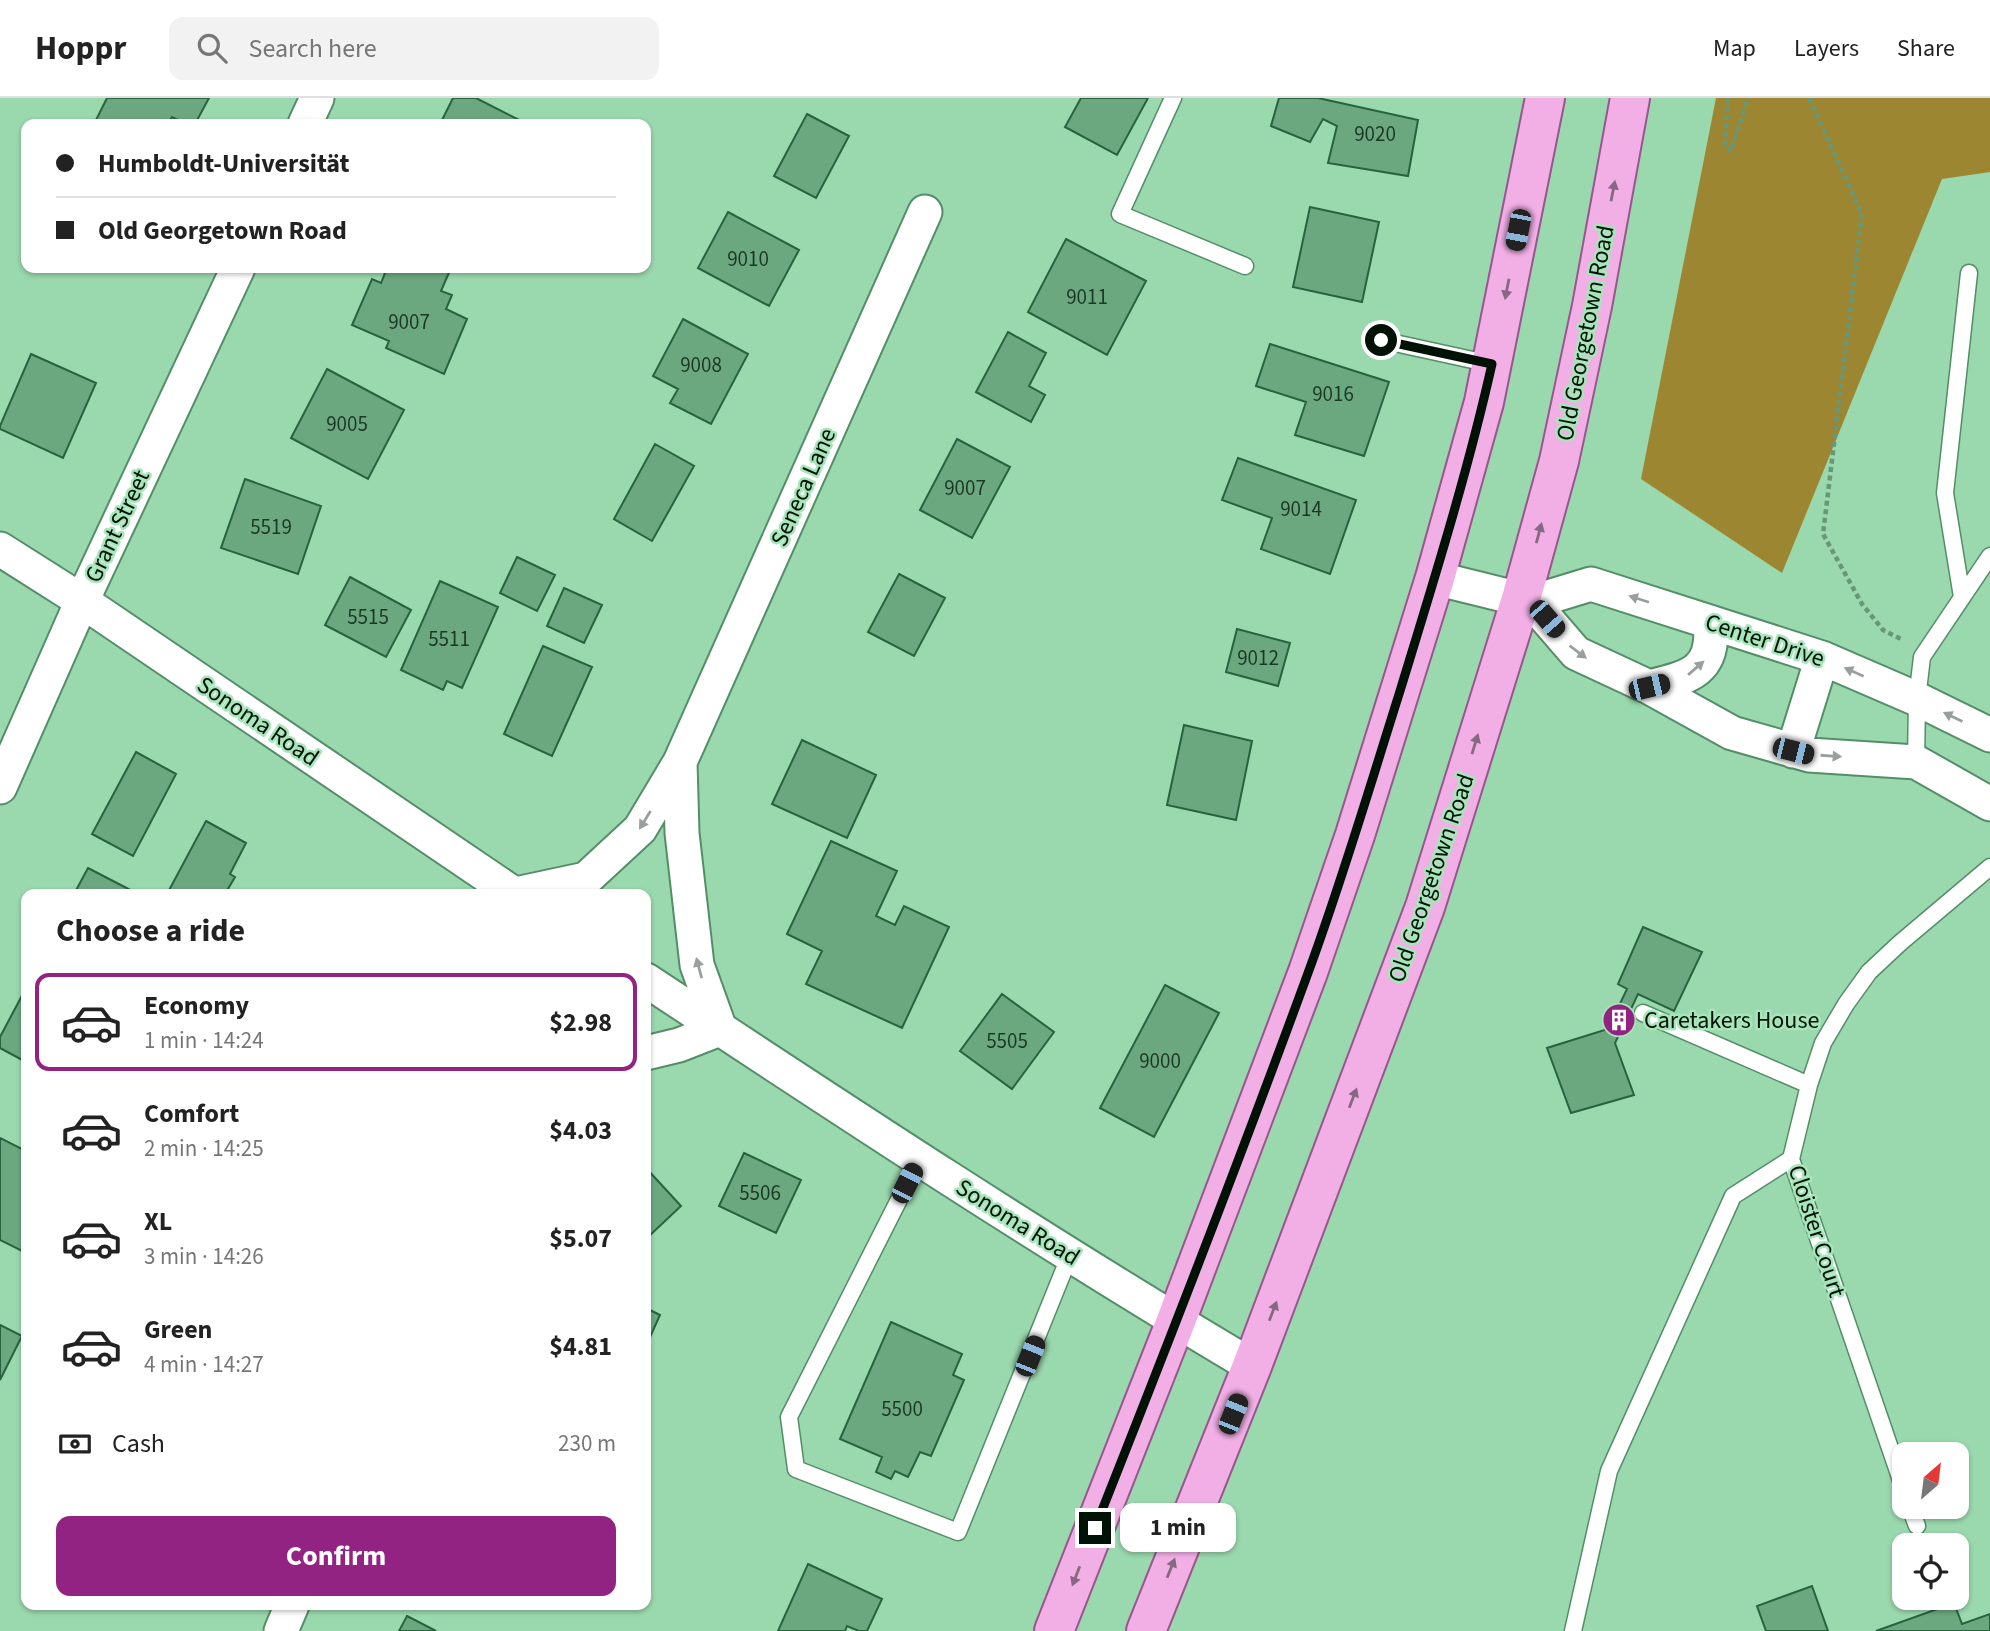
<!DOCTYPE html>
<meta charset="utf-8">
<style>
body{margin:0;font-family:"Source Sans 3",sans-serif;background:#f2f2f2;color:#222;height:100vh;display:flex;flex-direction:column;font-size:26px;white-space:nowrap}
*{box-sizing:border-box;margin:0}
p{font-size:23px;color:#767676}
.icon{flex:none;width:38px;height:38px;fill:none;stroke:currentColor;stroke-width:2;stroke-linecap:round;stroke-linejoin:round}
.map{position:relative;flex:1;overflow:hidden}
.side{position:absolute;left:21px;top:791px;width:630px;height:721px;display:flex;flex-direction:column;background:#fff;border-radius:14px;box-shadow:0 2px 5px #0004}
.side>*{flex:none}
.top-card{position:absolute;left:21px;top:21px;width:630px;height:154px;border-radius:14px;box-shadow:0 2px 5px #0004;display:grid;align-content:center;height:154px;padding:0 35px;background:#fff}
.needle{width:46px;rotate:28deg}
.buttons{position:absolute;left:1892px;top:1344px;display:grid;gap:14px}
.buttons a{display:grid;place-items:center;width:77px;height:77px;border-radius:14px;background:#fff;box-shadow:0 2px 5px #0004;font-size:35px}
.end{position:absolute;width:32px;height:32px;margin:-16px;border:9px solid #001205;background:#fff;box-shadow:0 0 0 4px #fff}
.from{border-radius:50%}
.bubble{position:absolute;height:49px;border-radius:14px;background:#fff;box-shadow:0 2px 5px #0004;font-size:23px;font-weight:700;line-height:49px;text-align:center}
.car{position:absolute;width:21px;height:42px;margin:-21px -10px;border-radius:9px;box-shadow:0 0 5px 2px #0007;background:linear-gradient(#222 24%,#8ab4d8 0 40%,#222 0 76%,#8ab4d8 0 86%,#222 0)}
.top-card b{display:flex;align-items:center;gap:24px;height:66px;font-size:26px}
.top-card b+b{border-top:2px solid #e0e0e0}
.top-card i{width:18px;height:18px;background:#222}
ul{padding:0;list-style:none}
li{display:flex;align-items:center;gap:21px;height:98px;margin:0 14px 10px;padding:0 21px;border:4px solid transparent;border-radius:14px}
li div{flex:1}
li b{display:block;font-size:26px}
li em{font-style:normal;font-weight:700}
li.on{border-color:#922383}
li>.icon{width:63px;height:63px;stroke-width:1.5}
h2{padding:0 35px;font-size:32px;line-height:84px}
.pay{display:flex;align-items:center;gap:18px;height:77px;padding:0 35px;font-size:26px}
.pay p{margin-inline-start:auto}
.cta{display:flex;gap:14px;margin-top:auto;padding:14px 35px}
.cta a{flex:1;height:80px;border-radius:14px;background:#922383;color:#fff;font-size:28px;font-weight:700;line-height:80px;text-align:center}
header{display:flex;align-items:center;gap:42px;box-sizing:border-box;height:98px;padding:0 35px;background:#fff;border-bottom:2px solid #e0e0e0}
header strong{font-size:33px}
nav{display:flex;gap:38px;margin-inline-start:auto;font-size:24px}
.search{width:490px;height:63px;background:#f2f2f2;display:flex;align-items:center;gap:18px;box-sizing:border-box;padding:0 24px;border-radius:14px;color:#767676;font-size:26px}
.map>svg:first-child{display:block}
</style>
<header>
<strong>Hoppr</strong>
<div class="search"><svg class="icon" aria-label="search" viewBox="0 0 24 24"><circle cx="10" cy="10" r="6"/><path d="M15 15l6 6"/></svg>Search here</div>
<nav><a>Map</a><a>Layers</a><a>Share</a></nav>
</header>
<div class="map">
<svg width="1990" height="1533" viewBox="0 0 1990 1533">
<rect width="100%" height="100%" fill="#9ad8ad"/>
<!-- forest -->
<path fill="#9d8631" d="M1716 0H1990V74L1942 81 1782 475 1641 381Z"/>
<!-- building -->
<path fill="#6ca87f" stroke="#27633f" stroke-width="2" d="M107 0H209L195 26H186L172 19 168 26H104L96 22Z
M453 0H476L527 26H440Z
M1081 0H1148L1117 57 1065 29Z
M1279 0H1318L1418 22 1408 78 1328 65 1337 28 1323 21 1310 44 1271 28Z
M807 16 849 38 816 100 774 78Z
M1310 109 1379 124 1362 204 1293 189Z
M728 114 799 152 769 208 698 170Z
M1066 141 1146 183 1107 257 1028 214Z
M387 170H451L441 193 452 197 446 211 467 221 444 276 386 250 389 243 352 227 372 181 381 185Z
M683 221 748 256 711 326 670 305 678 291 653 278Z
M1008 234 1046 255 1029 288 1045 297 1031 324 976 294Z
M1270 246 1389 284 1364 358 1295 337 1306 304 1256 288Z
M31 256 96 285 63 360 0 331V328Z
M327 271 404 312 368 381 291 340Z
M957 341 1010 369 972 440 920 412Z
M655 346 694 368 652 443 614 421Z
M1238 360 1356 402 1330 476 1261 451 1272 420 1222 402Z
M245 381 321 408 298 476 221 450Z
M517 459 555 477 537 513 500 495Z
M899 476 945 500 914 558 868 534Z
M350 479 411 512 386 559 325 527Z
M440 483 498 509 462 590 447 583 443 592 401 572Z
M564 490 602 507 584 545 547 528Z
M1237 531 1290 545 1278 588 1226 574Z
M543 548 592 569 552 658 504 636Z
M1184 627 1252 643 1236 722 1167 707Z
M802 642 876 677 847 740 772 706Z
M136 654 176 676 133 758 92 736Z
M206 723 246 745 230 776 235 779 225 796H167Z
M831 743 897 773 876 818 895 827 904 808 949 829 902 930 806 886 822 853 787 836Z
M88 770 138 796H74Z
M1643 829 1702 854 1674 913 1638 896 1615 945 1634 997 1571 1015 1547 950 1608 931 1627 891 1618 886Z
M1165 887 1219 915 1154 1039 1100 1010Z
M26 890V964L0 950V939Z
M1002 896 1054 934 1012 991 960 953Z
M0 1040 26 1053V1155L0 1142Z
M744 1055 801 1082 776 1135 719 1108Z
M646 1070 681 1108 646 1141Z
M646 1210 660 1217 646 1248Z
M891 1224 962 1256 953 1277 964 1282 931 1358 920 1354 908 1379 895 1373 891 1381 876 1374 882 1359 840 1341Z
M0 1227 22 1238 0 1282Z
M808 1466 882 1501 867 1533H859L847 1528 845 1533H778Z
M1812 1488 1828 1533H1766L1757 1508Z
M1954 1505 1962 1526 1990 1516V1533H1876Z
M407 1518 436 1533H399Z"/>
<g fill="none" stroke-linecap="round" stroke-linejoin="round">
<defs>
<path id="service" d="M1173 0 1120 116 1245 168
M1381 242 1491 266
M1962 499 1945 395 1969 175
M1916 664 1917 601 1922 559 1990 458
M1643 915 1809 987
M919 1062 789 1319 796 1371 958 1434 1070 1157
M1904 1391 1791 1061 1809 987 1823 945 1846 906 1869 874 1900 845 1990 769
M1910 1409 1917 1428
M1573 1533 1609 1373 1733 1098 1791 1061"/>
<path id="minor" d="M305 26 317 0
M0 451 82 503 514 796
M1435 480 1532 504 1591 486 1822 560 1917 601 1990 637
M1532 504 1576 555 1649 589 1732 635 1809 657 1916 664 1990 706
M1649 589C1690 579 1716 573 1710 524
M1793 653 1822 560
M0 689 82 503 238 170
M516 796 586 781 640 731 680 664 925 114
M646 882C846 1014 1046 1146 1252 1268
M646 955 679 947 720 931 697 867 682 735 680 664
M281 1533 292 1507"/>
<path id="primary" d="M1054 1533 1176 1223 1308 874 1355 737 1435 480 1484 304 1545 0
M1146 1533 1252 1268 1425 809 1521 501 1559 363 1592 208 1630 0"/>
</defs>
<!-- service casing -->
<use href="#service" stroke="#538e67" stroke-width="19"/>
<!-- minor casing -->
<use href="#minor" stroke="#538e67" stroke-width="37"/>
<!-- primary casing -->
<use href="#primary" stroke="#97568d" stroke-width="42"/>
<!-- path -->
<path stroke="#679776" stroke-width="4.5" stroke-dasharray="5 3.5" stroke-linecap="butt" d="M1728 0 1725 47 1731 53 1748 0
M1809 0 1862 116 1823 436 1862 506 1883 532 1901 541"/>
<!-- service -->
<use href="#service" stroke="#fff" stroke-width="16"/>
<!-- minor -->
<use href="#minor" stroke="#fff" stroke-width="33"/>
<!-- primary -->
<use href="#primary" stroke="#f2afe6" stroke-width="38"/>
</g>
<!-- one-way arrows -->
<defs><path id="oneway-solid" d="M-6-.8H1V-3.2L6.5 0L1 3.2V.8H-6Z" transform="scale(1.75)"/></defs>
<g fill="#856881">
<use href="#oneway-solid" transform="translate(1613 93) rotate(-79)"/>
<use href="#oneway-solid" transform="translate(1507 191) rotate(101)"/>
<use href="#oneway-solid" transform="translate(1539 435) rotate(-75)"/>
<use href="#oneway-solid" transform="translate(1475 646) rotate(-73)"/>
<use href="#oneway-solid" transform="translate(1353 1000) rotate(-69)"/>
<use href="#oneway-solid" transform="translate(1273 1213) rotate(-69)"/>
<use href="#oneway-solid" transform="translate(1171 1470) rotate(-68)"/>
<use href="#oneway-solid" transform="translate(1076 1478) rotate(111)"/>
</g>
<g fill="#99a09b">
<use href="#oneway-solid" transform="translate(1639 501) rotate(-162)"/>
<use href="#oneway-solid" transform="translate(1578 554) rotate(37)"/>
<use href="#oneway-solid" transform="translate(1696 570) rotate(-41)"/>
<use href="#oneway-solid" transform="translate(1854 574) rotate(-156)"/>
<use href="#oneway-solid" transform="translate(1953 619) rotate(-154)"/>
<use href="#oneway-solid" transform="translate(1831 658) rotate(4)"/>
<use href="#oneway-solid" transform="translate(645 722) rotate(122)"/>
<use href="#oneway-solid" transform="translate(699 870) rotate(-105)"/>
</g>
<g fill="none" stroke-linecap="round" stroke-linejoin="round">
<!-- route -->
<path stroke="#001205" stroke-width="9" d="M1095 1430C1168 1246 1240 1061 1308 875 1342 783 1370 688 1400 593 1433 485 1467 377 1492 266L1381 242"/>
</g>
<!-- icons -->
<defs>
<symbol id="building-disc" viewBox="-11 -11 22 22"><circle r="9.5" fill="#922383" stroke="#a7e5ba"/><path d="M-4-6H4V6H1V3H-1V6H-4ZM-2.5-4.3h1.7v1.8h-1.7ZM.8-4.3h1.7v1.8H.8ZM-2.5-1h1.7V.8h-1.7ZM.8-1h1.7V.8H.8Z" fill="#fff"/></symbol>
</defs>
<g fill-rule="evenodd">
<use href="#building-disc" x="1600" y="903" width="38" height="38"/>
</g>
<g text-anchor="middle" stroke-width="5" stroke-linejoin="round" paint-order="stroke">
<!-- number labels -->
<g font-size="21" fill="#1b3824">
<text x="1375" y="43">9020</text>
<text x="748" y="168">9010</text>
<text x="1087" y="206">9011</text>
<text x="409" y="231">9007</text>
<text x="701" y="274">9008</text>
<text x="1333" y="303">9016</text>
<text x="347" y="333">9005</text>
<text x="965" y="397">9007</text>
<text x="1301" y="418">9014</text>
<text x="271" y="436">5519</text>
<text x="368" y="526">5515</text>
<text x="449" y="548">5511</text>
<text x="1258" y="567">9012</text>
<text x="1007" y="950">5505</text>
<text x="1160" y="970">9000</text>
<text x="760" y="1102">5506</text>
<text x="902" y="1318">5500</text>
</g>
<!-- street labels -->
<g font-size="24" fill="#001205" stroke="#a7e5ba">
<text transform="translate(1585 235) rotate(-79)" y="8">Old Georgetown Road</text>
<text transform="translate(803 389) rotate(-66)" y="8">Seneca Lane</text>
<text transform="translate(117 428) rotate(-65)" y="8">Grant Street</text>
<text transform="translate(1765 542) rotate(18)" y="8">Center Drive</text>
<text transform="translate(258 623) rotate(34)" y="8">Sonoma Road</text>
<text transform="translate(1431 780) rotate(-71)" y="8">Old Georgetown Road</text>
<text transform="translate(1018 1124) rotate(32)" y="8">Sonoma Road</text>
<text transform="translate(1817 1133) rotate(72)" y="8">Cloister Court</text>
</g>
<!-- poi labels -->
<g font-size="24" fill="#001205" stroke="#a7e5ba" text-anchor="start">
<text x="1644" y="930">Caretakers House</text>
</g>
</g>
</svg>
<div class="buttons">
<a><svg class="needle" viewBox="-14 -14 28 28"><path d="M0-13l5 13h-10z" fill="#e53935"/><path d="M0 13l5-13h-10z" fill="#767676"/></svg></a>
<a><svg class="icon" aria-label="locate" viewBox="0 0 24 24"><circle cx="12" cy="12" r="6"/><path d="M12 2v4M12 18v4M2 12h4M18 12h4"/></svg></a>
</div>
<i class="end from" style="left:1381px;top:242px"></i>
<i class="end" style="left:1095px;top:1430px"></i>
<div class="bubble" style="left:1120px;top:1405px;width:116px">1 min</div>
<i class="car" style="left:1518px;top:132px;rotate:191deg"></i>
<i class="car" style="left:1547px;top:521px;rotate:139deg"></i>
<i class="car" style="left:1649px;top:589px;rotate:77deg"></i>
<i class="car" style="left:1793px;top:653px;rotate:104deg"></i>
<i class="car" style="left:907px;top:1085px;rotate:27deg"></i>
<i class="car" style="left:1030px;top:1258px;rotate:22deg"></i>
<i class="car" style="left:1233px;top:1316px;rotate:22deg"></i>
<div class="top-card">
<b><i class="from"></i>Humboldt-Universität</b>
<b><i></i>Old Georgetown Road</b>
</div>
<section class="side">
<h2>Choose a ride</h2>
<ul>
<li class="on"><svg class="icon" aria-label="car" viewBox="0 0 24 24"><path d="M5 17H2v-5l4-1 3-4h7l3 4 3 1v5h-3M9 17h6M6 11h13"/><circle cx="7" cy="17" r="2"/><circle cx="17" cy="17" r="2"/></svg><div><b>Economy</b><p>1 min · 14:24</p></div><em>$2.98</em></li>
<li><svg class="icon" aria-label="car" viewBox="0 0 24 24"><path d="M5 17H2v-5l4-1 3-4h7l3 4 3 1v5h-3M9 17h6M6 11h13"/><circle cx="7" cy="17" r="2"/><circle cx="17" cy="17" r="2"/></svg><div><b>Comfort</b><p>2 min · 14:25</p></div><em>$4.03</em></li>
<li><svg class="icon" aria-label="car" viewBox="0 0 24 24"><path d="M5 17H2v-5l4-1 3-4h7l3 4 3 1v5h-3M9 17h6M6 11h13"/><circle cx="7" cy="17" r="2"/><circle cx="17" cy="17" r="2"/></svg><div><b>XL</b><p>3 min · 14:26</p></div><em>$5.07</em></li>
<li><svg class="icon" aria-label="car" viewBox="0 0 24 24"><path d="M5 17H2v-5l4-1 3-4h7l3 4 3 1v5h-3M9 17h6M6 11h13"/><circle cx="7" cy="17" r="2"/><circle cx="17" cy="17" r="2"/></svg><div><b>Green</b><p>4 min · 14:27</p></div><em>$4.81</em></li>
</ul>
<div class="pay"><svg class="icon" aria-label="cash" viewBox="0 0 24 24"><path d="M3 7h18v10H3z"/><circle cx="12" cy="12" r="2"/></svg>Cash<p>230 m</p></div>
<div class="cta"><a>Confirm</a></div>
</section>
</div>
